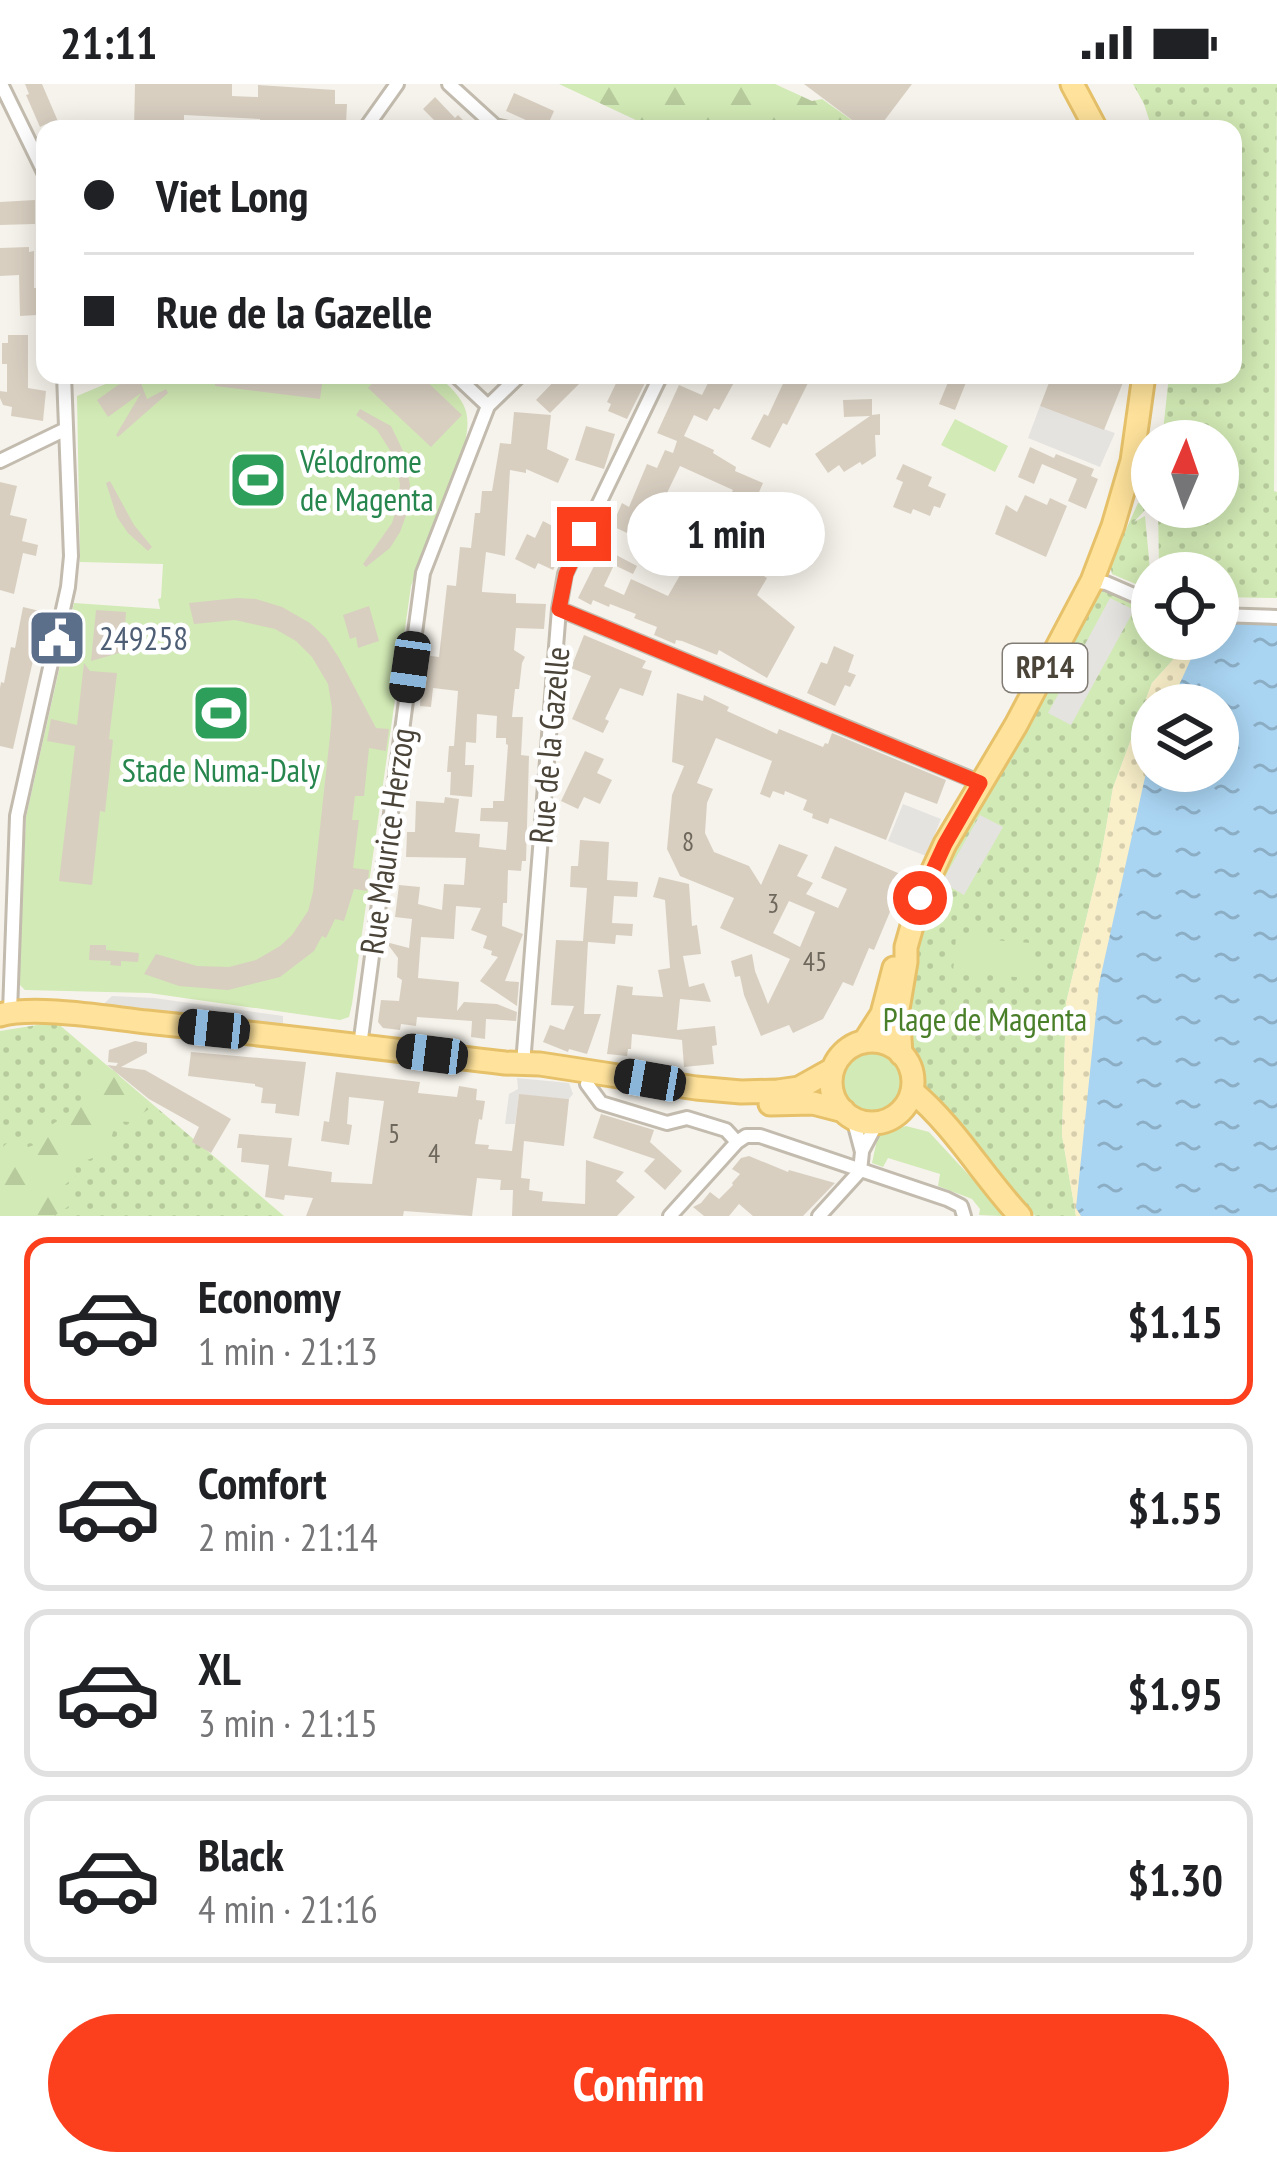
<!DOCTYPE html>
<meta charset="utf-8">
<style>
body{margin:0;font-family:"PT Sans Narrow",sans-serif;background:#f6f6f6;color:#202124;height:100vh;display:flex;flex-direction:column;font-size:45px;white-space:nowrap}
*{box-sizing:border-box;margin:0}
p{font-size:39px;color:#757577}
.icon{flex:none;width:66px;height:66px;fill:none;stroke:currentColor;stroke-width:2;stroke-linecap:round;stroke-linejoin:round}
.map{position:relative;height:1132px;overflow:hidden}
.drawer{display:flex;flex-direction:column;background:#fff;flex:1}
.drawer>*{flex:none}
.hud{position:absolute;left:36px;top:36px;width:1206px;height:264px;border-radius:24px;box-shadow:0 6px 30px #0003;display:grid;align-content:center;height:264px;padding:0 48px;background:#fff}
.needle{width:78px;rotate:2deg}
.tools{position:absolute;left:1131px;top:336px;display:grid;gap:24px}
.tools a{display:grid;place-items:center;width:108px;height:108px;border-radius:50%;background:#fff;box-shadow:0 6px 30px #0003;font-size:60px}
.end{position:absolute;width:54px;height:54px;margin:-27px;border:15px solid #fc3f1d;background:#fff;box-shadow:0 0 0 6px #fff}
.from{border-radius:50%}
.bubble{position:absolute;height:84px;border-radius:42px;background:#fff;box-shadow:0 6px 30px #0003;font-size:39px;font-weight:700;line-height:84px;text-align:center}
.car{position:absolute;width:36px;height:72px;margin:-36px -18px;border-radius:15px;box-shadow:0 0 9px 3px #0007;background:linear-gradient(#222 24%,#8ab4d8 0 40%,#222 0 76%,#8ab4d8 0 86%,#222 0)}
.hud b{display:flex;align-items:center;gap:42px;height:114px;font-size:45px}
.hud b+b{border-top:3px solid #e0e0e0}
.hud i{width:30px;height:30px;background:#202124}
ul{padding:21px 0 0;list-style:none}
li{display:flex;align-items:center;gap:36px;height:168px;margin:0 24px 18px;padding:0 24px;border:6px solid #e0e0e0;border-radius:24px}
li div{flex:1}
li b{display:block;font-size:45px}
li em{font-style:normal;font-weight:700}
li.active{border-color:#fc3f1d}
li>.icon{width:108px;height:108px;stroke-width:1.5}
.action{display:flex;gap:24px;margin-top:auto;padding:24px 48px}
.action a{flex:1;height:138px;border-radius:72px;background:#fc3f1d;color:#fff;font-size:48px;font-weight:700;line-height:138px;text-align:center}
.status{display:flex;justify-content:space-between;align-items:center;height:84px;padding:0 60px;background:#fff;direction:ltr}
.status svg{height:33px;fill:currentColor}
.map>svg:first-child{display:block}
</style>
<div class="status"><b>21:11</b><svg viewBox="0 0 49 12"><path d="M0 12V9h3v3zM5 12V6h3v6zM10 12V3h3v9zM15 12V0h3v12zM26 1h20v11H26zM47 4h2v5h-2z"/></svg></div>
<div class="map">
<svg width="1277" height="1132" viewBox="0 0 1277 1132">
<defs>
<pattern id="grass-dots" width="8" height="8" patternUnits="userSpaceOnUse" patternTransform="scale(3)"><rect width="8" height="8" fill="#d2eab5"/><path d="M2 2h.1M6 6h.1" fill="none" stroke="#b6ca9c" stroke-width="1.8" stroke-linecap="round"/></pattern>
<pattern id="forest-firs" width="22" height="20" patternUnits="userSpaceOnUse" patternTransform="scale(3)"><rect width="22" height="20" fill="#d2eab5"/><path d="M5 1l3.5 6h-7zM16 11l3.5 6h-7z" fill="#b6ca9c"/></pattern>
<pattern id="sand-dots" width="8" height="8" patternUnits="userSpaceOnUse" patternTransform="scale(3)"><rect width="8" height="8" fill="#f9efc9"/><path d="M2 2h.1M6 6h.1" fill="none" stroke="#d7cead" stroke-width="1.8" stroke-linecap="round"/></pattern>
<pattern id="water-ripples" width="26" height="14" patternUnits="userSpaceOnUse" patternTransform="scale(3)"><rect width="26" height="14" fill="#a9d4f2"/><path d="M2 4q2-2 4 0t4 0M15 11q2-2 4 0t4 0" fill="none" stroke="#8caec5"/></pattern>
</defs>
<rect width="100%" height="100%" fill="#f6f3ec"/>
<!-- grass -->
<path fill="url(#grass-dots)" d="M1133 0H1277L1274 407 1277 408V514L1218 513V489H1164L1159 484 1158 423H1218V357H1162L1169 291H1233V45H1152L1144 20Z
M1138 419H1146V425L1134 438 1145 432 1152 507 1112 490 1110 481Z
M1104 505 1152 527V555H1192L1152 599 1113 704 1100 778 1066 919 1062 1051 1076 1132H1035L926 1007 904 951 911 877 939 794 1009 676 1097 509Z
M56 938 284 1132H0V947Z"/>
<!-- forest -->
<path fill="url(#forest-firs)" d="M559 0H775L812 17 822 15 864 45H655Z
M114 986 149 1025 130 1038 115 1037C110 1067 106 1072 75 1079L76 1092 62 1103 78 1116 54 1132H0V1066L9 1057H22L28 1063 34 1061 31 1047 45 1045 87 1018 83 1007 86 987Z"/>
<!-- sand -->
<path fill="url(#sand-dots)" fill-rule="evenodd" d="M1243 544 1197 1132H1076L1062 1051 1066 919 1100 778 1113 704 1152 599 1192 555H1218ZM1152 621H1218V687H1152Z"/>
<!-- garden -->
<path fill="#d2eab5" d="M127 291H438C461 314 473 323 465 358L411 502 352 920 349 933 340 936 149 909 25 906 18 899 26 733 74 519 160 525 158 515 161 514 163 480 80 478 77 312Z
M955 335 1008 362 995 388 941 361Z
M956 853 1031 859 1028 894 953 888Z
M841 997a31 31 0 1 1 62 0a31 31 0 1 1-62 0Z
M906 1042 929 1048 1001 1126V1132L979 1131 980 1125 972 1115 938 1102 940 1090 888 1074 883 1083 872 1079 878 1051Z"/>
<!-- parking -->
<path fill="#e5e3e0" d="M1040 322 1115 349 1100 383 1028 354Z
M1110 514 1134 526 1071 641 1048 629Z
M903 720 941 735 926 772 888 757Z
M980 731 1003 743 964 811 942 798Z
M112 912 154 914 283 932V952L91 932Z
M517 994 569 999 573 1010 569 1015 519 1011 515 1040H505L509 1010 518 1005Z"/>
<!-- water -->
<path fill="url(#water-ripples)" d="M1218 537 1277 538V1132H1081L1076 1124 1099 900 1152 662V687H1218V621H1170L1200 555H1218Z"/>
<!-- building -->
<path fill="#d8cfc1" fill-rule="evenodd" d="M25 0H42L60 42 53 45H49L46 40 40 43 26 11 29 10Z
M135 0H232V12L258 13V1L335 6V20H347L346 40H335V45H260V35L184 31V45H134Z
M804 0H912L878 45H864Z
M514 9 554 27 546 45 506 27Z
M435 13 455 34 458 31 472 45H432L437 39 423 25Z
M35 116V140L0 141V118Z
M29 163V168L34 167V204H40V216H37V231L20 232 19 191 0 192V164Z
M8 251H28V304L46 307 43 337 11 332 12 323 3 321 0 314V307L7 308V280H2V259H8Z
M217 291H301L323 294 320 315 215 302Z
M380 291H420L462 331 431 363 368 304Z
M560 291H588L550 329 536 316Z
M620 291H649L627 335 608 327 611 320 607 318Z
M712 291H738L719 326 714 324 707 337 694 331 684 352 714 366 713 369 736 383 735 387 763 399 731 473 767 494 757 511 795 543 767 594 719 566 717 571 682 557 676 556 675 560 654 551 657 543 634 534 636 530 610 520 609 523 593 516 591 521 578 514 603 464 637 482 633 490 614 481 604 502 624 511 631 495 668 512 683 486 649 470 653 461 612 442 622 419 629 423 647 380 657 384 665 366 673 369 677 357 657 349 679 301 702 311ZM680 382 733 406 723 426 727 427 713 456 682 437 678 445 652 433 664 408 667 409Z
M787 291H812L787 341 783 339 770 364 751 355 764 330 768 332Z
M951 291H969L955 326 939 320Z
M1052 291H1126L1104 346 1040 322Z
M139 294 147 315 166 305 168 309 118 353 116 351 141 309 108 333 97 316 118 301Z
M872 315V331L880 330V351H875L876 372 862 381 860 378 844 388 839 381 828 389 815 370 870 332 844 333 843 316Z
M360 325 391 342 404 369 410 401 408 426 400 448 390 464 366 483 363 480 392 439 398 420 400 400 393 371 377 346 356 331Z
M514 328 551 331 547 365 569 375 558 399 526 385V389L510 386 505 472 486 468 482 506V508L516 510V519L546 520 544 545 516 544 514 566 525 573 522 579 519 605H515L512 633H523L521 671 529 672 526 777H522L521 787 508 786 507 819H503L502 842 523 850 505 897 519 898 517 922 480 897 498 873 491 871 492 867 483 864 487 852 471 846 481 824 456 822 454 855 421 853 418 894 459 898 457 927 464 918 497 920 517 928 516 937 486 935 485 955 471 953 472 937 417 933 416 942 401 940 400 946 383 944 378 938 381 916 399 917 402 896 397 893 398 874 386 858 409 864 412 835 395 833 399 801 420 803 418 820 442 826 444 800 464 801 466 774 406 773 407 748H415L416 717 444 719 445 713 459 715 455 748 480 750 479 763 506 766 508 738 480 737 481 724H493V717H504L508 661 506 660V654H496L497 632 477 630 476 659 466 658 465 681H474L472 713 450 711 451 688H447L449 662H454L458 607 433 604 431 623 420 622 423 571 439 573 447 501 456 502 460 463 471 464 475 429H480L482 407H492L500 359 511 360Z
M586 342 615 350 604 385 575 376Z
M1030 363 1054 374 1056 370 1094 385 1091 392 1098 395 1086 425 1068 417 1077 395 1042 380 1034 400 1018 393Z
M903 380 932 393 928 402 946 410 940 424 934 422 930 432 913 425 911 430 893 423 903 398 896 395Z
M110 397 134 441 152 463 148 467 128 449 117 433 106 399Z
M0 398 17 402 10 431 27 435 22 457 38 461 36 472 23 469 14 510 0 506Z
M1025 411 1047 421 1050 414 1067 422 1046 473 995 450 1006 421 1017 428Z
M543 437 562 447 553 465 562 469 553 486 538 479 535 485 515 475 527 450 535 454Z
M237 514 256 515 282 523 310 539 326 554 339 574 376 644 389 645 386 667 369 664 364 712H355L352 736H359L353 784 369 786 367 807 354 805 344 837 335 835 326 854 322 852 314 867 280 893 228 906 179 902 144 890 156 870 197 882 229 883 256 876 280 862 292 851 308 827 313 808 331 643 332 624 328 600 312 573 296 557 275 545 235 536 194 540 189 519Z
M369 522 379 557 358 564 356 553 350 555 343 531Z
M23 523 44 528 13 665 0 662V604L1 598 4 599 11 563 15 564Z
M96 526 126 528 123 568 91 577Z
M584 551 646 577 642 584 652 587 643 612 620 604 605 635 609 637 603 649 572 635 591 592 571 584Z
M834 562 854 571 848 588 856 591 850 603 845 601 835 622 807 609 821 578 827 580Z
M84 579 90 587 117 589 109 655 113 656 105 728 100 727 92 801 59 797 75 662 47 657 51 635 77 641Z
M677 609 703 617 704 611 729 623 727 627 777 650 779 645 823 663 825 659 828 660 832 649 946 696 937 720 905 708 886 756 830 734 828 740 812 734 813 730 803 726 807 716 785 707 784 711 773 707 770 714 760 710 772 677 716 654 697 699 713 705 707 719 705 749 714 768 749 782 761 801 779 760 808 771 797 792 813 799 806 810 838 824 847 805 821 794 835 762 905 792 874 866 869 864 853 902 843 898 823 935 793 949 789 941 761 952 744 911 740 892 735 893 731 877 752 870 755 887 768 920 790 875 720 844 734 814 680 792 667 765 672 711 684 682 672 678ZM789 817 815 828 800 863 773 849Z
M585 667 604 675 597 689 612 696 600 720 584 713 578 725 561 717Z
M580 756 609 758 607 796 638 798 637 813 614 812 612 839 633 840 632 852 616 851 615 860 588 858 584 930H601L587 970 569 965 568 968 543 958 550 941 564 946 574 922 551 921 556 856 583 857 587 804 570 803 571 782H578Z
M659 793 689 800 692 842 697 841 701 870 683 872 689 903 704 899 711 918 680 915 677 946 715 942 717 961 712 962 714 980 684 983 682 956 632 950 631 965H628L627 972 607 970 617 901 633 903 632 911 663 913 658 886 670 884 665 816 653 813Z
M90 861H106V866L139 869 138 878 121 877V882L110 881 111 877 89 876Z
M135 957 147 959V969L121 983 145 986 231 1035 211 1069 192 1058 199 1043 149 1015 107 981 116 982 118 979 108 978 109 966Z
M191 968 306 978 299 1032 275 1029 276 1020 261 1019 263 1004 255 1002V1000L188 992Z
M336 988 420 998 418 1009 457 1013 459 1002 477 1005 476 1016 485 1017 482 1036 479 1035 475 1060 489 1061 488 1065 512 1067 519 1010 569 1015 564 1062 524 1057 521 1094 530 1095 529 1106 543 1108 542 1117 585 1120 586 1076 624 1088 616 1097 635 1113 617 1132H512L513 1106H500L501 1096 477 1094 472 1132 404 1127 403 1132H306L313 1114 285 1111 284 1116 265 1113 269 1081 241 1078 242 1064H237L239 1050 292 1054 288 1082 332 1088 331 1098 372 1100 384 1017 349 1013 347 1040 352 1041 349 1061 321 1057 324 1037 329 1038Z
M601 1030 654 1046 650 1058 682 1087 665 1106 644 1087 655 1075 593 1054Z
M749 1072 788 1088 789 1086 835 1099 803 1132H753L739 1120 729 1132H704L693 1123 701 1119 710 1108 719 1115 733 1101 732 1099 740 1090 732 1085 741 1074Z"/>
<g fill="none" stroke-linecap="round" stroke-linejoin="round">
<defs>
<path id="street" d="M1 0 45 90
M449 0 495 42 508 45
M365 45 397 0
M488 322 520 291
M0 377 64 346
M1092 497 1106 499 1152 519
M559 525 981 699
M1218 531 1277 533
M10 928 17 732 68 503 71 472 64 291
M360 962 423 489 488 322 455 291
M523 980 559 525 565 490 661 291
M587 1000 601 1019 667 1039 687 1034 726 1046 737 1058
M853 1034 862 1068 860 1087
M862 1067 877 1039
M670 1132 737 1058 746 1052H760L947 1115 961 1122 964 1132
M819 1132 860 1087"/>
<path id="primary" d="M1072 0 1096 45
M0 931C35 921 109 934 147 938 266 950 386 965 505 979L540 980 696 1004 741 1008 778 1007 799 1004 833 985
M831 998a41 41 0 1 1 82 0a41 41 0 1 1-82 0Z
M864 958 882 930 894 884
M901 970 898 925 906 878V863L920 814 945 760 1016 641 1092 497 1113 442 1132 377 1144 291
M912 1007C955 1043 982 1091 1020 1132
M770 1020 813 1019 844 1027"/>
</defs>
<!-- street casing -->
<use href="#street" stroke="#c2bbae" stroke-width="18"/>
<!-- primary casing -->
<use href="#primary" stroke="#e6c16a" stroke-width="27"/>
<!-- street -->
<use href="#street" stroke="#fff" stroke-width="12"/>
<!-- primary -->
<use href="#primary" stroke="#ffe39c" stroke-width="21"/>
</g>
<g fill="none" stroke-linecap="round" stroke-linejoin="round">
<!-- route -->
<path stroke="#fc3f1d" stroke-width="15" d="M584 450 566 490 559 525 980 699 945 760 920 814"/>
</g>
<!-- icons -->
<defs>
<symbol id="stadium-square" viewBox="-11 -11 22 22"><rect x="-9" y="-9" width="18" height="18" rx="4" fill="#2e9e5b" stroke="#fff"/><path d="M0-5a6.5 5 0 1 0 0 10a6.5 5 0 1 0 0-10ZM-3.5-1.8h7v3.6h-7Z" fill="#fff"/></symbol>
<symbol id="civic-square" viewBox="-11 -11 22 22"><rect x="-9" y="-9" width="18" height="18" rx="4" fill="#5c6f8a" stroke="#fff"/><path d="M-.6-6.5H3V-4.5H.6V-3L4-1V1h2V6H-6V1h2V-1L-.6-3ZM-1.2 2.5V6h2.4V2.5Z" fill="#fff"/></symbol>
</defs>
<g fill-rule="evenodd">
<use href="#stadium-square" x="225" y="363" width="66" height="66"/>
<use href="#civic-square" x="24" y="521" width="66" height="66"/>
<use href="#stadium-square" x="188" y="596" width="66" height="66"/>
</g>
<g text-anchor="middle" stroke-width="9" stroke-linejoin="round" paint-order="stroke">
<!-- number labels -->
<g font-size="27" fill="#6e675b">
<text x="688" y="767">8</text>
<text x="773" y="829">3</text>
<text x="815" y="887">45</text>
<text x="394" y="1059">5</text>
<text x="434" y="1079">4</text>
</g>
<!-- shield labels -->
<rect fill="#fff" stroke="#817c74" stroke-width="3" x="1003" y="560" width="84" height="48" rx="9"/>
<g font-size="30" font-weight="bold" fill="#4b4439">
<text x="1045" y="594">RP14</text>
</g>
<!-- leisure labels -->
<g font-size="33" fill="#27864d" stroke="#fff" text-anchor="start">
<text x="300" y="389">Vélodrome<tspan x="300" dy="38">de Magenta</tspan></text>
<text x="221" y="698" text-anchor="middle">Stade Numa-Daly</text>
</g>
<!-- service labels -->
<g font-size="33" fill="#4e5e75" stroke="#fff" text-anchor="start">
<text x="99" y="566">249258</text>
</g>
<!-- street labels -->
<g font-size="33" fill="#4b4439" stroke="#fff">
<text transform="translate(549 661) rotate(-85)" y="12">Rue de la Gazelle</text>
<text transform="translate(387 757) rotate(-82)" y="12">Rue Maurice Herzog</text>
</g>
<!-- park labels -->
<g font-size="33" fill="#4a7f2a" stroke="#fff">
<text x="985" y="947">Plage de Magenta</text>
</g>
</g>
</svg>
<div class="tools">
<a><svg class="needle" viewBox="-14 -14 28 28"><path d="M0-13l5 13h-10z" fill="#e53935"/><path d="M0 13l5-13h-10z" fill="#757577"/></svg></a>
<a><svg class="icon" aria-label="locate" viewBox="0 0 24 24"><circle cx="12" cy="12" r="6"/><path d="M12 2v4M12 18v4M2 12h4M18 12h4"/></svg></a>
<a><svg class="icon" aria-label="layers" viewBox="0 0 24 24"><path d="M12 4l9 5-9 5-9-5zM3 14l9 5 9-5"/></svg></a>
</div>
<i class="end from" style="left:920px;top:814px"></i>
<i class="end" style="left:584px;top:450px"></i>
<div class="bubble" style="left:627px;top:408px;width:198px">1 min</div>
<i class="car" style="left:410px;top:583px;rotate:188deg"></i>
<i class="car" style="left:214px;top:945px;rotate:276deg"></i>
<i class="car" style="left:432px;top:970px;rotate:277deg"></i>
<i class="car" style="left:650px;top:996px;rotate:280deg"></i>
<div class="hud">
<b><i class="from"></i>Viet Long</b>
<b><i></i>Rue de la Gazelle</b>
</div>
</div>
<section class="drawer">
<ul>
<li class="active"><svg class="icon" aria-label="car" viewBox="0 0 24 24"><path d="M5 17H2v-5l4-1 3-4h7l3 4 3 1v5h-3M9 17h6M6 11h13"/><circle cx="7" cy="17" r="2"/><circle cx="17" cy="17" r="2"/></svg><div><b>Economy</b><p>1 min · 21:13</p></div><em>$1.15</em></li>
<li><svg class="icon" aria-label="car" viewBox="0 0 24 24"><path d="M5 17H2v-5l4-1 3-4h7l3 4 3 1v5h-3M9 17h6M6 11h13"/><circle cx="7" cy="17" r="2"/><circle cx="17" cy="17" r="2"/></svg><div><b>Comfort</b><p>2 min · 21:14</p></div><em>$1.55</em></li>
<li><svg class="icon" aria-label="car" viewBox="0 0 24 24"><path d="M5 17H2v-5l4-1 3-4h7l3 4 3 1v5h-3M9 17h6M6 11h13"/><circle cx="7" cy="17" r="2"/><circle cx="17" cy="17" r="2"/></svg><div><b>XL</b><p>3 min · 21:15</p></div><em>$1.95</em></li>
<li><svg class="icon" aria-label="car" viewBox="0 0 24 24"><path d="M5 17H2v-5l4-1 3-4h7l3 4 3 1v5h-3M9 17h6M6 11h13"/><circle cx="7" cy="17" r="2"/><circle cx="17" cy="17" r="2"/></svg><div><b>Black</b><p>4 min · 21:16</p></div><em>$1.30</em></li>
</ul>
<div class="action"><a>Confirm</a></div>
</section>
